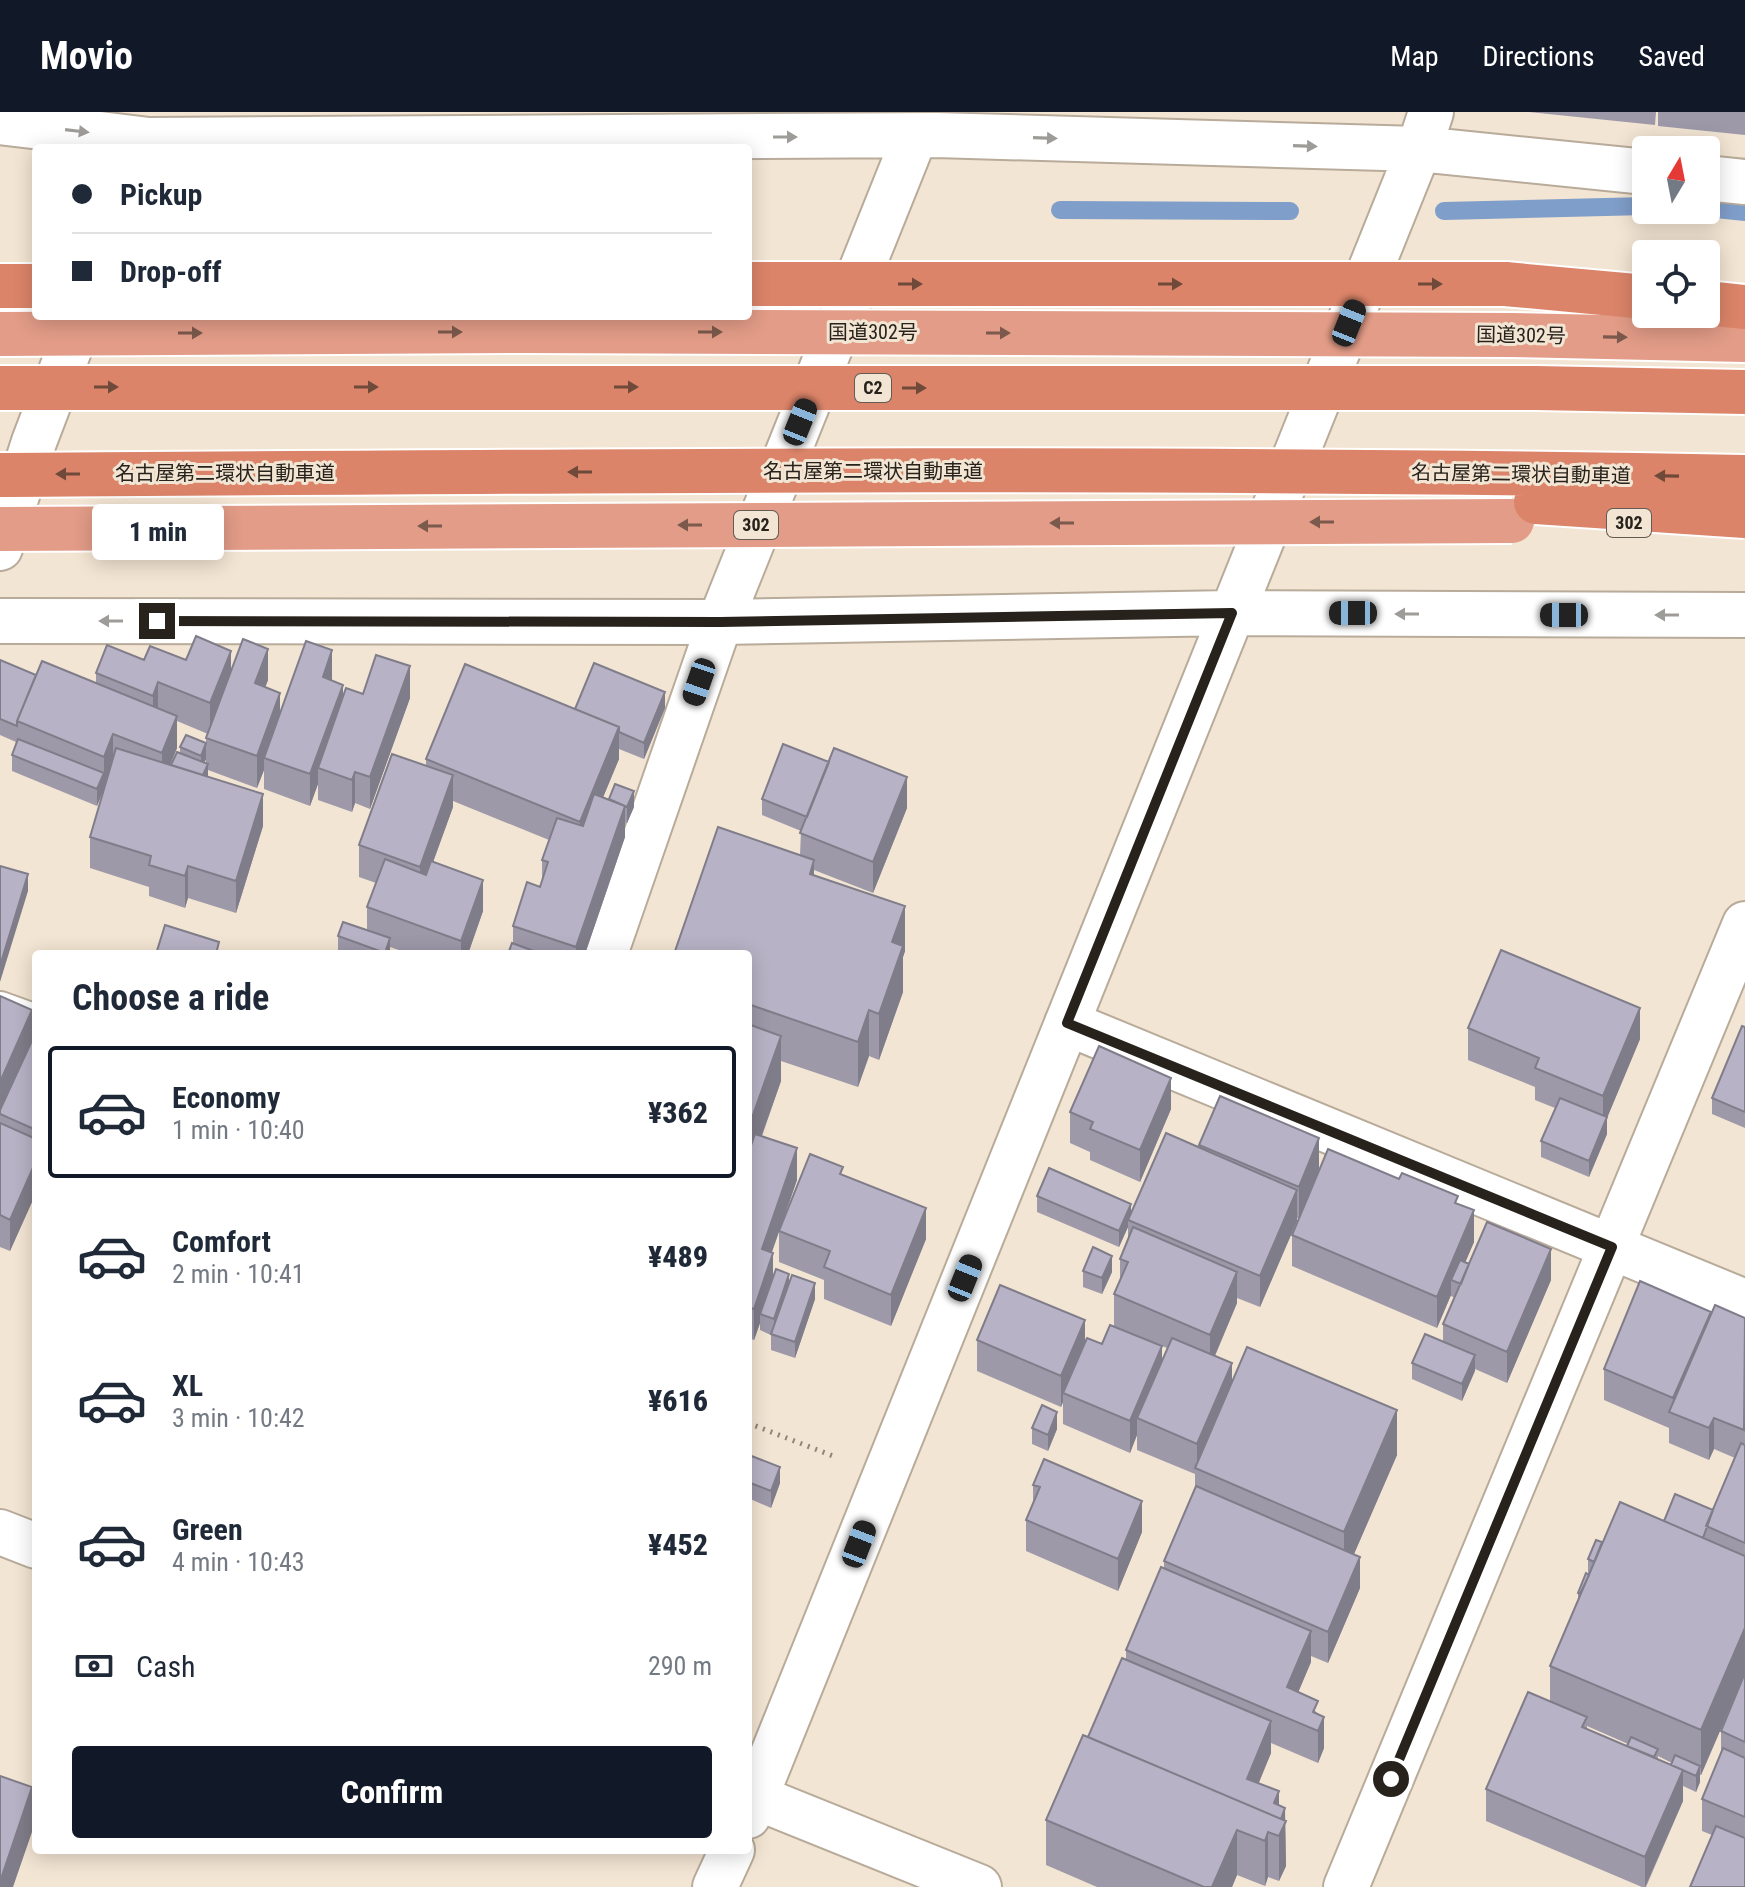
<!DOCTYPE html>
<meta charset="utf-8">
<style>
body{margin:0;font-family:"Roboto Condensed","Noto Sans JP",sans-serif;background:#f6f6f7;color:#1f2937;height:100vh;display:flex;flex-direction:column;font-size:30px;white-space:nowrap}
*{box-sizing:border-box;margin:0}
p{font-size:26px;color:#747a83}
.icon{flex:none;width:44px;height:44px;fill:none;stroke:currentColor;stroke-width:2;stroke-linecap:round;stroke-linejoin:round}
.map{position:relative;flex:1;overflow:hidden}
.panel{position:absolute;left:32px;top:838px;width:720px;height:904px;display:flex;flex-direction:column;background:#fff;border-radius:8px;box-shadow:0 4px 20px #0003}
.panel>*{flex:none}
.guide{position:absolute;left:32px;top:32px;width:720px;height:176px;border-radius:8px;box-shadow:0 4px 20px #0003;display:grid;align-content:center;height:176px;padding:0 40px;background:#fff}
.needle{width:52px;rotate:10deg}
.tools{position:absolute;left:1632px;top:24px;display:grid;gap:16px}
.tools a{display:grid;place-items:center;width:88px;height:88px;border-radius:8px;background:#fff;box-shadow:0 4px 20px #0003;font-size:40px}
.end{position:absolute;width:36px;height:36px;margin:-18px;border:10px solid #27221b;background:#fff;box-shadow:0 0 0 4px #fff}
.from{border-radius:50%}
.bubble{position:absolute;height:56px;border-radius:8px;background:#fff;box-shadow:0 4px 20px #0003;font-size:26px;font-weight:800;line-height:56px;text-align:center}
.car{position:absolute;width:24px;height:48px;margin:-24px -12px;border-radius:10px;box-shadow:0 0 6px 2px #0007;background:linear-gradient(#222 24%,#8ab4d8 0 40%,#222 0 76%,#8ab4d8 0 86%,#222 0)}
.guide b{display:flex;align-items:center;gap:28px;height:76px;font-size:30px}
.guide b+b{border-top:2px solid #e0e1e3}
.guide i{width:20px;height:20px;background:#1f2937}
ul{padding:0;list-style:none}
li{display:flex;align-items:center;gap:24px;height:132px;margin:0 16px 12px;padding:0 24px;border:4px solid transparent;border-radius:8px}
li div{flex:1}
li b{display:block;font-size:30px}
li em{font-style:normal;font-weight:800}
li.on{border-color:#111827}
li>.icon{width:72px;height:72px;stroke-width:1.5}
h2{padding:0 40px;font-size:36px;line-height:96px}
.pay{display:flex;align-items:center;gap:20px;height:88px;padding:0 40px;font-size:30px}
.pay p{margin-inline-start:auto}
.primary-button{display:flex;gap:16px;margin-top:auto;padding:16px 40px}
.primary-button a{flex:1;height:92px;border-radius:8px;background:#111827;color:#fff;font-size:32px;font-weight:800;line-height:92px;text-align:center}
header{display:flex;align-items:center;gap:48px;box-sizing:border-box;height:112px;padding:0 40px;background:#111827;color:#fff}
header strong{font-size:38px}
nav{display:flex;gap:44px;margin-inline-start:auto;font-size:28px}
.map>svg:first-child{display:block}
</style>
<header>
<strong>Movio</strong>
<nav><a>Map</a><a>Directions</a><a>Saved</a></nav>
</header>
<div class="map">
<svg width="1745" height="1775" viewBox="0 0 1745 1775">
<rect width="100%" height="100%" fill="#f3e5d3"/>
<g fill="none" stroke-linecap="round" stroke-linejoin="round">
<!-- stream -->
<path stroke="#809eca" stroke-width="18" d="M1706 96 1745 100
M1060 98 1290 99
M1444 99 1646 94"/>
<defs>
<path id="service" d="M0 898 36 911"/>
<path id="minor" d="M0 10 149 28 936 23 1419 37 1646 60
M1706 66 1745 70
M0 436 34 330 82 204
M0 509 720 510 1232 501 1745 503
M605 842 720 510 915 24
M1067 911 1745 1190
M0 1420 36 1434
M748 1682 979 1775
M748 1704 1419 37 1431 0
M715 1775 732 1738
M1346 1775 1745 812"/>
<path id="trunk" d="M1509 223 1745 228"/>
<path id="motorway" d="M1505 172 1646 185
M0 174H36
M1706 191 1745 195"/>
</defs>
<!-- service casing -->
<use href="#service" stroke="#b8ab9a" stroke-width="40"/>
<!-- minor casing -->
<use href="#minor" stroke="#b8ab9a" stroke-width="48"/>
<!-- trunk casing -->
<use href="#trunk" stroke="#fff" stroke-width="48"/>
<!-- motorway casing -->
<use href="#motorway" stroke="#fff" stroke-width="48"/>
<!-- path -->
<path stroke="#8f8679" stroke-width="5" stroke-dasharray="2 6" stroke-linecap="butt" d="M748 1311 833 1344"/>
<!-- service -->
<use href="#service" stroke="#fff" stroke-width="36"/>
<!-- minor -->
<use href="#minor" stroke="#fff" stroke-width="44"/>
<!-- trunk -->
<use href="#trunk" stroke="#e29c87" stroke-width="44"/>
<!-- motorway -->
<use href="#motorway" stroke="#db8469" stroke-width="44"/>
<defs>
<path id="trunk-bridge" d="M0 222 524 219 1509 223
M0 417 1512 409"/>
<path id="motorway-bridge" d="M748 172H1505
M0 276H1536L1745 280
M0 363C582 359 1163 354 1745 365
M1536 390 1745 404"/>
</defs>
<!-- trunk-bridge casing -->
<use href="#trunk-bridge" stroke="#fff" stroke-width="48" stroke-linecap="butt"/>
<!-- motorway-bridge casing -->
<use href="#motorway-bridge" stroke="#fff" stroke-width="48" stroke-linecap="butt"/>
<!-- trunk-bridge -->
<use href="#trunk-bridge" stroke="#e29c87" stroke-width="44"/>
<!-- motorway-bridge -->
<use href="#motorway-bridge" stroke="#db8469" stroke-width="44"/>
</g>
<!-- wall -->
<path fill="#9d99a9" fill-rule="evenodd" d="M1529 0H1656L1655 13Z
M1658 0H1745V23L1658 14Z
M0 548 36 563 96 571V561L144 548H186L268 568 265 575 280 599 332 569 343 586 363 582 410 586 370 697 355 691 352 700 318 688V672L310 694 264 677V658L257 676 208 658V665L263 714 236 801 188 786 185 796 149 784V775L90 756V725L106 670 97 694 12 659V643L16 630 0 623ZM177 609 208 622 206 626V652L204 651 206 647 186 623 180 635V642L171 653H170L177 636Z
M665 596 644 647 619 637V647L603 685 634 695 627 711 625 710V725L585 842H508L513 831V814L540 775 542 769V748L549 728 453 689V695L433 750 483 799 468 842H410L390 835V842H342L338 841V824L367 818V795L376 771 359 765V733L426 654V647L575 597Z
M762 687 907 696 873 781 814 758V763L905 839 903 845V880L879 948 869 944 858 975 781 949V969L762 1024 797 1068 781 1114 843 1063 926 1127 891 1214 824 1187V1168L779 1150V1120L772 1140 773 1164 789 1170 815 1187 795 1246 771 1238V1223L760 1218V1211L754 1228 748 1226V842L800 743 801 719 762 703Z
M0 884 32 929 36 922V1081L10 1139 0 1135Z
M1745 915V1016L1712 1002V986Z
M1468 916 1640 927 1607 1006V1022L1589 1065 1541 1045V1029L1555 996 1535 988V975L1468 948Z
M1171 997 1140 1070 1090 1048V1040L1070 1031V1000Z
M1319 1026 1299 1106H1297V1109L1260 1195 1237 1186V1191L1215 1244 1232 1272 1397 1343 1354 1442 1360 1476 1328 1551 1311 1544V1550L1298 1580 1318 1602 1324 1636 1318 1651 1271 1631V1641L1259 1671 1279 1693 1285 1708 1286 1754 1279 1769 1268 1765 1265 1774 1237 1763 1232 1775H1097L1046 1753V1708L1126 1548V1538L1164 1456V1449L1195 1376V1362L1137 1338V1323L1130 1341 1063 1312V1290L1061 1295 977 1259V1228L1102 1232 1162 1249 1167 1236 1114 1214V1182L1120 1170V1147L1128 1127V1115L1119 1135 1037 1100V1084L1131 1101 1199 1035V1033Z
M1458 1092 1474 1130 1465 1150 1551 1168 1507 1271 1475 1257 1462 1289 1412 1267V1251L1443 1230V1212L1455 1186 1451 1184V1183L1437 1216 1292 1154V1123Z
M1083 1159 1112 1160 1102 1182 1083 1175Z
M1711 1204 1745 1206V1561L1701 1663H1700V1670L1696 1680 1683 1674V1689L1646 1775H1642L1486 1709V1677L1550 1589V1554L1578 1488V1481L1588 1462V1447L1602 1430 1664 1409 1713 1398 1735 1346 1714 1337 1709 1348 1669 1331V1316L1604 1288V1257ZM1587 1614 1628 1632 1627 1634 1587 1617ZM1658 1644 1672 1651 1671 1653 1658 1647Z
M1032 1316 1057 1317 1048 1339 1032 1332Z
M748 1346 780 1371 771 1396 748 1386Z
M1033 1373 1142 1420 1118 1479 1026 1439V1408L1033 1390Z
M1745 1561V1775L1712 1723 1702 1719V1687L1721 1642V1619Z"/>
<!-- shaded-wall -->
<path fill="#807d8a" d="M268 537V568L255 602V571Z
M332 538V570L323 565Z
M231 539V570L210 623V591Z
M410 554V586L370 697V665Z
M158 570V602L153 616V584Z
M343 573V604L318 656V672L310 694V662Z
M665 580V596L644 647V631Z
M280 581V612L264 646V658L257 676V644Z
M177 604V636L162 673V641Z
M619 615V647L580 741V710Z
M113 622V654L104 676V645Z
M206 631V647L201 660V644Z
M208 652V668L201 670Z
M355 660V691L352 700V668Z
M104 661V677L97 694V677Z
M453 663V695L420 786V755Z
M907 665V696L873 781V750Z
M634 679V695L627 711V695Z
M263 682V714L236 801V769Z
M625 694V725L585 842H576V835Z
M814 748V793L810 762Z
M188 754V786L185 796V764Z
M28 762V779L0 870V854Z
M483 768V799L468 842H461V829Z
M905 794V839L903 845V880L879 948V902L892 830Z
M390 826V842H385Z
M1640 896V927L1607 1006V1022L1589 1065V1049L1603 1015V984Z
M32 898V943L0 1002V970Z
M869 898V944L858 975V930Z
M781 924V969L748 1062V1017Z
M1171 966V997L1140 1070V1038Z
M1319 1026V1058L1299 1106V1075Z
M797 1036V1068L762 1168V1137Z
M36 1049V1081L10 1139V1108Z
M1297 1078V1109L1260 1195V1164Z
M1131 1092V1108H1128V1115L1119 1135V1119Z
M926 1096V1127L891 1214V1183Z
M1474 1098V1130L1457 1170 1451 1168V1183L1437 1216V1185Z
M1551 1137V1168L1507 1271V1240Z
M773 1141V1172L760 1202V1211L754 1228V1197Z
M1112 1144V1160L1102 1182V1166Z
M1237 1160V1191L1210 1255V1223Z
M789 1162V1178L774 1224V1207Z
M815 1171V1187L795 1246V1230Z
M1711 1200V1231L1673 1302V1286Z
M1085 1208V1240L1063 1281V1290L1061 1295V1264Z
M1162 1234V1266L1137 1306V1323L1130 1341V1309Z
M1475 1243V1259L1462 1289V1272Z
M1232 1251V1282L1197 1357V1332Z
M1397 1298V1343L1344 1465V1420Z
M1057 1300V1317L1048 1339V1323Z
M1714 1306V1337L1709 1348V1316Z
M780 1355V1371L771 1396V1379Z
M1142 1389V1420L1118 1479V1447Z
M1360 1445V1476L1328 1551V1520Z
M1745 1516V1561L1701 1663V1618Z
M1311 1519V1550L1287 1607V1575Z
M1324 1605V1636L1318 1651V1619Z
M1271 1609V1641L1247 1698V1667Z
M1700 1654V1670L1696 1680V1664Z
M1683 1658V1689L1645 1775V1745Z
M32 1675V1720L13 1775H0V1770Z
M1279 1679V1711L1274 1691Z
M1285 1696 1286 1754 1279 1769V1711Z
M1237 1718V1763L1232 1775H1212Z
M1268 1720V1765L1265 1774V1729Z"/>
<!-- building -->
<path fill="#b7b2c5" stroke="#807d8a" stroke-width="2" d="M196 524 231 539 210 591 158 570 153 584 96 561 107 533 144 548 150 534 186 548Z
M243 527 268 537 255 571 280 581 257 644 206 626Z
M306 529 332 538 323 565 343 573 310 662 264 646Z
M376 543 410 554 370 665 355 660 352 668 318 656 346 576 363 582Z
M0 548 36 563 17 609V614L0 607Z
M42 549 177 604 162 641 113 622 104 645 17 609Z
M594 551 665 580 644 631 619 620V615L575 597Z
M465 552 619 615 580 710 426 647Z
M186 623 206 631 201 644 180 635Z
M18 627 104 661 97 677 12 643Z
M783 632 829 650 807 705 762 687Z
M116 636 263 682 236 769 188 754 185 764 149 753 151 744 90 725Z
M834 636 907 665 873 750 800 721Z
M177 640 208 652 203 663 171 653Z
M392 642 453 663 420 755 359 733Z
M615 672 634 679 627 695 609 687Z
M594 682 625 694 576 835 513 814 527 770 540 775 548 750 542 748 557 706 583 714Z
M718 715 814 748 810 762 905 794 892 830 903 834 879 902 869 898 858 930 748 892V842H674Z
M385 747 426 763 431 749 483 768 461 829 367 795Z
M0 754 28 762 0 854Z
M343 810 390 826 385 841 338 824Z
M165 813 219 830 216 842H156Z
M512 831 542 842H508Z
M1501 838 1640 896 1603 984 1535 956 1539 946 1468 916Z
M0 884 32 898 0 970Z
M748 912 781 924 748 1017Z
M1742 914 1745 915V1000L1712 986Z
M35 922H36V1018L0 1002V998Z
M1099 934 1171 966 1140 1038 1090 1017 1093 1010 1070 1000Z
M1220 984 1319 1026 1299 1075 1199 1033Z
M1560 986 1607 1005 1589 1049 1541 1029Z
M0 1011 36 1027V1049L10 1108 0 1103Z
M1166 1021 1297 1078 1260 1164 1128 1108Z
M755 1022 797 1036 762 1137 773 1141 754 1197 748 1195V1042Z
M1328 1037 1399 1067 1402 1061 1458 1084 1455 1091 1474 1098 1437 1185 1292 1123Z
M810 1042 843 1055 840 1062 926 1096 891 1183 824 1155 830 1139 779 1119Z
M1049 1056 1131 1092 1119 1119 1037 1084Z
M1487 1110 1551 1137 1507 1240 1443 1212Z
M1133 1115 1237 1160 1210 1223 1114 1182 1128 1150 1120 1147Z
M1093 1135 1112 1144 1102 1166 1083 1159Z
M1460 1148 1469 1152 1461 1172 1451 1168Z
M776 1157 789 1162 774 1207 760 1202Z
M792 1163 815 1171 795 1230 771 1222Z
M1640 1169 1711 1200 1673 1286 1604 1257Z
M1000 1173 1085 1208 1061 1264 977 1228Z
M1715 1193 1745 1206 1744 1318 1714 1306 1709 1316 1669 1300Z
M1110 1213 1162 1234 1130 1309 1063 1281 1087 1226 1102 1232Z
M1425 1222 1475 1243 1462 1272 1412 1251Z
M1172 1226 1232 1251 1197 1332 1137 1306Z
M1247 1235 1397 1298 1344 1420 1195 1356Z
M1042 1293 1057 1300 1048 1323 1032 1316Z
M1741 1331 1745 1333V1431L1706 1414Z
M749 1343 780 1355 771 1379 748 1370Z
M1044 1347 1142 1389 1118 1447 1026 1408 1040 1375 1033 1373Z
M1196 1374 1360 1445 1328 1520 1164 1449Z
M1675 1382 1713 1398 1703 1426 1664 1409Z
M1620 1390 1745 1444V1516L1701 1618 1550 1554Z
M1596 1428 1602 1430 1594 1450 1588 1447Z
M1161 1455 1311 1519 1287 1575 1318 1589 1313 1600 1324 1605 1318 1619 1126 1538Z
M1586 1461 1589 1463 1580 1482 1578 1481Z
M1122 1546 1271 1609 1247 1667 1279 1679 1274 1691 1285 1696 1281 1707 1088 1625Z
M1745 1561V1630L1721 1619Z
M1528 1580 1587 1605 1582 1615 1683 1658 1645 1745 1486 1677Z
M1083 1623 1286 1709 1279 1724 1268 1720 1265 1729 1237 1718 1212 1775H1204L1046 1708Z
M1631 1625 1658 1637 1654 1645 1627 1634Z
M1723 1636 1745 1646V1705L1702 1687Z
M1675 1643 1700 1654 1696 1664 1671 1653Z
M0 1664 32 1675 0 1770Z
M1716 1714 1745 1726V1775H1690Z"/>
<!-- one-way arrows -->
<defs><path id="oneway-solid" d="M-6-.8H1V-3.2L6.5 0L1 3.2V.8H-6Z" transform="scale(2)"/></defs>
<g fill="#9e9c98">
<use href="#oneway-solid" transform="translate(77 19) rotate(7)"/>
<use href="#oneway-solid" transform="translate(785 25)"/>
<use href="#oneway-solid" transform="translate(1045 26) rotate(2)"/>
<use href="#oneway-solid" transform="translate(1305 34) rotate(2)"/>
<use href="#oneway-solid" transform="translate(1407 502) rotate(-180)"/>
<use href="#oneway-solid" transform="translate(1667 503) rotate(-180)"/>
<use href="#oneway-solid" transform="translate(111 509) rotate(-180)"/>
</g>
<g fill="#6f493a">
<use href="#oneway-solid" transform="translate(910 172)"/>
<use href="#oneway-solid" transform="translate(1170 172)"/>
<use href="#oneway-solid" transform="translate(1430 172)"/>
<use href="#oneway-solid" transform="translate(106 275)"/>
<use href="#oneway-solid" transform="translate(366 275)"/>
<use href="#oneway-solid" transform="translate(626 275)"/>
<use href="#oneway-solid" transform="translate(914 276)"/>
<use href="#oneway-solid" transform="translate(580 360) rotate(180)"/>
<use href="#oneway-solid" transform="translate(68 362) rotate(180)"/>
<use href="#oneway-solid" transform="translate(1667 364) rotate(-179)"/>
</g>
<g fill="#7b594c">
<use href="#oneway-solid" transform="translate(450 220)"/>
<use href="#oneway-solid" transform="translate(710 220)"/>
<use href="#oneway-solid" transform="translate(190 221)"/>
<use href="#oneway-solid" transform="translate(998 221)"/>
<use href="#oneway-solid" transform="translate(1615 225) rotate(1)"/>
<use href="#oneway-solid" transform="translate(1322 410) rotate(180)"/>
<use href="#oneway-solid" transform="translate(1062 411) rotate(180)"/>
<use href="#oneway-solid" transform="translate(690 413) rotate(180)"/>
<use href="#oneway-solid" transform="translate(430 414) rotate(180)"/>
</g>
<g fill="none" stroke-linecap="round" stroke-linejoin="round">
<!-- route -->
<path stroke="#27221b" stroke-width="10" d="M157 509 720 510 1232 501 1067 911 1612 1135 1391 1667"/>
</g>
<g text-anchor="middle" stroke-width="6" stroke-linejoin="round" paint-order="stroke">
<!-- shield labels -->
<g fill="#f3e5d3" stroke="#645c52" stroke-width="2">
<rect x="855" y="262" width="36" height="28" rx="6"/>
<rect x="1607" y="397" width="44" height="28" rx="6"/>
<rect x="734" y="399" width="44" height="28" rx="6"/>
</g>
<g font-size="18" font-weight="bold" fill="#27221b">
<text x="873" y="282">C2</text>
<text x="1629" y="417">302</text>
<text x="756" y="419">302</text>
</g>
<!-- street labels -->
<g font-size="20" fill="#27221b" stroke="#f3e5d3">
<text x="873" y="227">国道302号</text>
<text transform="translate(1521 223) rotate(1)" y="7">国道302号</text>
<text x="873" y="366">名古屋第二環状自動車道</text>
<text x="225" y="368">名古屋第二環状自動車道</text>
<text transform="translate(1521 362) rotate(1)" y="7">名古屋第二環状自動車道</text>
</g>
</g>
</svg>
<div class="tools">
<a><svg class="needle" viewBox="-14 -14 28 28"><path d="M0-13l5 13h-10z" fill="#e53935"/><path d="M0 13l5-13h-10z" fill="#747a83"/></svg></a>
<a><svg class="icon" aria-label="locate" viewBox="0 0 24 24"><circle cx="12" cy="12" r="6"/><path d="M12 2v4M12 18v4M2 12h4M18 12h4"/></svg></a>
</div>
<i class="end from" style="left:1391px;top:1667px"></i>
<i class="end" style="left:157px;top:509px"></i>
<div class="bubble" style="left:92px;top:392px;width:132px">1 min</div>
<i class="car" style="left:1349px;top:211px;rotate:22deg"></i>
<i class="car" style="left:800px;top:310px;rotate:22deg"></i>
<i class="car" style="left:1353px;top:501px;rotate:270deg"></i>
<i class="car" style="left:1564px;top:503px;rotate:270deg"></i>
<i class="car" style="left:699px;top:570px;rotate:199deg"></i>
<i class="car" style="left:965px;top:1166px;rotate:22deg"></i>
<i class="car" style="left:859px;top:1432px;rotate:21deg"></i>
<div class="guide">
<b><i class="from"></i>Pickup</b>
<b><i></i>Drop-off</b>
</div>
<section class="panel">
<h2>Choose a ride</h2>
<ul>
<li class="on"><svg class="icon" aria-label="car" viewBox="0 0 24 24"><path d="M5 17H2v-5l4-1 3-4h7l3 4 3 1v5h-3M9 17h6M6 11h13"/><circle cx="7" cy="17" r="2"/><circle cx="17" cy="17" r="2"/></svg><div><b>Economy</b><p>1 min · 10:40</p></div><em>¥362</em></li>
<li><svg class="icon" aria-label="car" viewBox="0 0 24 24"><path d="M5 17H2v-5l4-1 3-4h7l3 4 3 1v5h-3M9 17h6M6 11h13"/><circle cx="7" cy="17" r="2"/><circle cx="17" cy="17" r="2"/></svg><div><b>Comfort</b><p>2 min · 10:41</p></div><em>¥489</em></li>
<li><svg class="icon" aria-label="car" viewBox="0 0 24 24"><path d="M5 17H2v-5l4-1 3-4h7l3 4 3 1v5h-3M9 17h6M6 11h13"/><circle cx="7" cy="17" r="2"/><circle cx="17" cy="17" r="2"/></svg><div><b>XL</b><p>3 min · 10:42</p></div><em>¥616</em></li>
<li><svg class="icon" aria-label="car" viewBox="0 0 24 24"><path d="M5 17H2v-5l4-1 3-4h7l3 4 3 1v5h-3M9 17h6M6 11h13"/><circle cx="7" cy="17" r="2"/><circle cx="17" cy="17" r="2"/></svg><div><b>Green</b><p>4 min · 10:43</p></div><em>¥452</em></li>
</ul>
<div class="pay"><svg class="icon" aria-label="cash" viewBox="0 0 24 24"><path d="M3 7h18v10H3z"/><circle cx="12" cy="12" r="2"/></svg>Cash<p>290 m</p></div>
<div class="primary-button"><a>Confirm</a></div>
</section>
</div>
